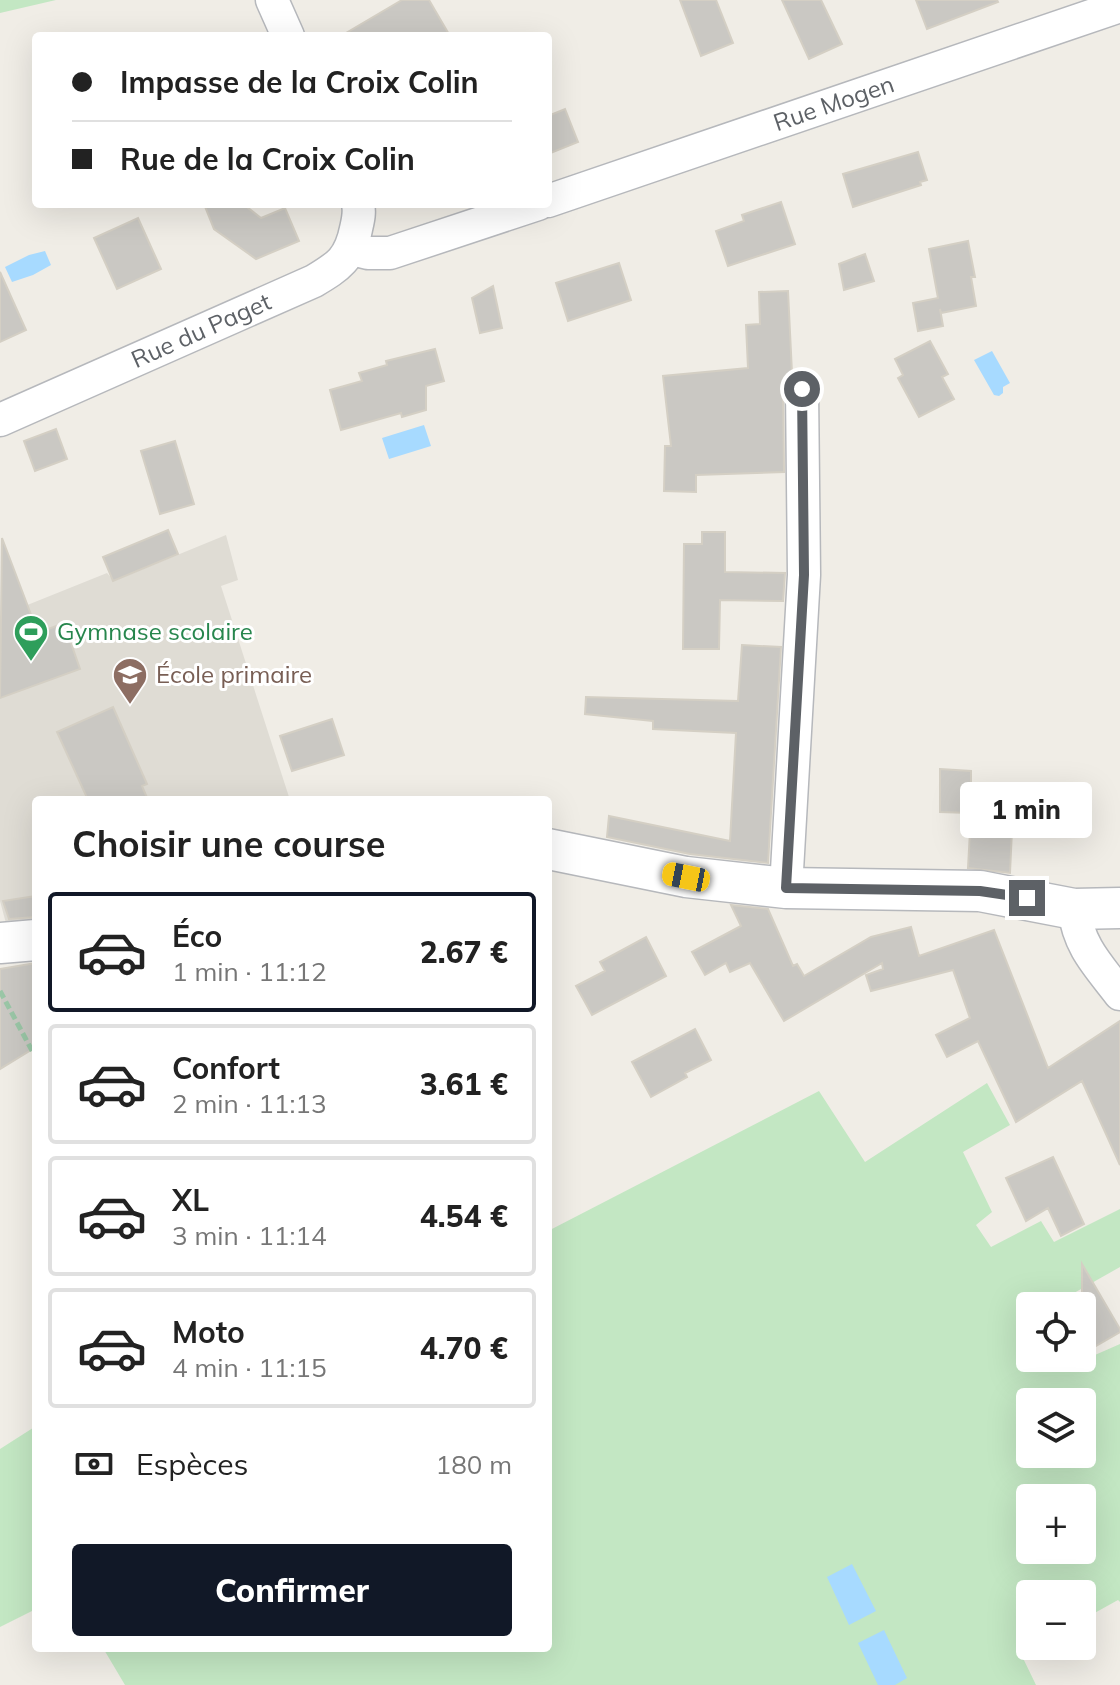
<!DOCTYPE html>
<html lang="fr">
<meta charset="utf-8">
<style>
body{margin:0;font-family:Mulish,sans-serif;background:#f2f2f2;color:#222;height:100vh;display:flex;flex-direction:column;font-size:30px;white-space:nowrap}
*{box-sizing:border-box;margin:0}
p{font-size:26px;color:#767676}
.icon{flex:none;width:44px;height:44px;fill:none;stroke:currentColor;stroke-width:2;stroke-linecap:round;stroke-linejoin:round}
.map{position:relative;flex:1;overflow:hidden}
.sheet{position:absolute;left:32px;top:796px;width:520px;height:856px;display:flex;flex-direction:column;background:#fff;border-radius:8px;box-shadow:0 8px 32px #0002}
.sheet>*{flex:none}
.guide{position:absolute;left:32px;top:32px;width:520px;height:176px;border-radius:8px;box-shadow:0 8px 32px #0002;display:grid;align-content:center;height:176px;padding:0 40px;background:#fff}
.controls{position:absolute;left:1016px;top:1292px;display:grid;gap:16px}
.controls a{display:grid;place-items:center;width:80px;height:80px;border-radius:8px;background:#fff;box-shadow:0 8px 32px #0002;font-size:40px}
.end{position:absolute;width:36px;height:36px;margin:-18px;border:10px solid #5d6166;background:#fff;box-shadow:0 0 0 4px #fff}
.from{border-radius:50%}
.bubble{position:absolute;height:56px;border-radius:8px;background:#fff;box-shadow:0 8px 32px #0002;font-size:26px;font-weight:800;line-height:56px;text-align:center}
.car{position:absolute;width:24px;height:48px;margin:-24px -12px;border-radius:10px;box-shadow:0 0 6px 2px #0007;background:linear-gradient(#f5c518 24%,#345 0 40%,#f5c518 0 76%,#345 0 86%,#f5c518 0)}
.guide b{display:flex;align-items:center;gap:28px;height:76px;font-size:30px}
.guide b+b{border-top:2px solid #e0e0e0}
.guide i{width:20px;height:20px;background:#222}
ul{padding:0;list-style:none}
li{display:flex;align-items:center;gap:24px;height:120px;margin:0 16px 12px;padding:0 24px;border:4px solid #e0e0e0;border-radius:8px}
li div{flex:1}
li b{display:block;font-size:30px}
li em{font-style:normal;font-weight:800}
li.active{border-color:#111827}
li>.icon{width:72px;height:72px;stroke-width:1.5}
h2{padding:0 40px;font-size:36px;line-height:96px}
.pay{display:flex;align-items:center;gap:20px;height:88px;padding:0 40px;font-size:30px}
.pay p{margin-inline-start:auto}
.cta{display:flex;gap:16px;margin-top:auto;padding:16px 40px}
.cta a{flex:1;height:92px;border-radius:8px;background:#111827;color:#fff;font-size:32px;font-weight:800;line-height:92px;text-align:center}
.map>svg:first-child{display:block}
</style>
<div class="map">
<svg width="1120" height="1685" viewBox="0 0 1120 1685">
<rect width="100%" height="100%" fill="#f0ede6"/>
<!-- education -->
<path fill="#dfdcd4" d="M226 535 238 580 221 586 289 797 278 800H36V923L7 927 0 901V616L107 573 114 581Z"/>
<!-- green -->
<path fill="#c3e7c3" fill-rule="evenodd" d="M0 0H56L0 13Z
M987 1083 1010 1125 963 1152 992 1212 976 1225 991 1247 1041 1221 1054 1242 1120 1209V1267L1051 1306H1030V1358H1075L1079 1362 1120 1344V1602L1118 1600 1082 1620V1594H1030V1646H1035L1021 1654 1036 1685H125L103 1648H548V1231L819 1091 865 1162ZM1030 1402H1082V1454H1030ZM1030 1498H1082V1550H1030Z
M36 1426V1609L0 1627V1449Z"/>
<!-- water -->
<path fill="#a7daff" d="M45 251 51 265 33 275 12 282 5 267 29 255Z
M992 351 1010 383 1003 387V393L999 396 994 395 974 360Z
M424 425 431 446 389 459 382 438Z
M852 1564 876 1611 849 1625 827 1577Z
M884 1630 907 1678 895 1685H878L858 1643Z"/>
<!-- building -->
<path fill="#cac8c3" stroke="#d4cfc4" stroke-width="2" d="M402 0H429L450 36H341Z
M680 0H716L733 43 701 56Z
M782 0H821L842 44 809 59Z
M916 0H997L998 2 927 29Z
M565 109 578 142 548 154V116Z
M918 152 927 180 920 182 921 185 853 207 843 174Z
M781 202 795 244 728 266 716 231 744 221 742 215Z
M204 204H243L261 218 285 208 299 241 256 259 214 229Z
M138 218 161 269 117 289 94 238Z
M968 241 975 277H971L976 306 941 313 940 309 943 326 918 331 913 303 938 298 929 249Z
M865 254 874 281 844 290 839 264Z
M619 263 631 300 568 321 556 283Z
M0 272 26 330 0 342Z
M493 286 502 328 480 333 472 298Z
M788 291 792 373 786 379 783 389 784 472 696 475V492L664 491 665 446H671L663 376 748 368 746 325 760 324 759 292Z
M930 341 948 374 942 377 954 399 919 417 898 378 903 375 895 359Z
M435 349 444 381 426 386V410L402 417 401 413 341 430 330 390 362 381 359 373 387 365 386 361Z
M56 429 67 459 35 471 24 441Z
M175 441 194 504 160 514 141 451Z
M168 530 178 554 113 581 103 557Z
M702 532H725V572L785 573 783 601 720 600 719 649H683L684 544H702Z
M2 538 38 633 64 623 80 669 0 698Z
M742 645 781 647 768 863 690 854 607 837 609 816 730 841 736 733 653 729V721L585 714 586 697 738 701Z
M113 707 147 784 142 786 148 800H88L57 732Z
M332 719 344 755 292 771 280 736Z
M940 769 971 771V784H1037V829L1012 830 1010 873 968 868 971 813 940 812Z
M36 896V917L9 919 3 901Z
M731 905 768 909 793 966 797 964 804 976 871 937 911 927 919 956 994 930 1048 1068 1120 1021V1165L1082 1081 1016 1122 978 1041 947 1057 936 1035 970 1018 953 970 871 991 866 975 883 969 882 963 784 1021 750 963 730 972 726 963 705 975 692 952 741 926Z
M646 937 666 976 592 1015 576 986 605 971 600 962Z
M36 963V1047L0 1069V969Z
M695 1029 711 1060 685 1073 687 1077 651 1097 632 1062Z
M1053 1157 1084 1224 1061 1236 1048 1208 1026 1221 1006 1178Z
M1082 1264 1120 1329V1332L1082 1354Z"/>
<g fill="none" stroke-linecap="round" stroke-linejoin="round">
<defs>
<g id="minor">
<path d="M272 0 288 36"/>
<path id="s1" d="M548 201 1120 6"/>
<path d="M352 249 368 253H390L538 204"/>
<path id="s2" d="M0 420 314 281C339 266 350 259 356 229 358 220 360 213 358 204"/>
<path d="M786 888 804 575 802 389"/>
<path d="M1074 909C1079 947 1097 964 1120 994"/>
</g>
<path id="tertiary" d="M548 849 686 877 786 888 980 891 1074 909 1120 908
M0 943 36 940"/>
</defs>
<!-- minor casing -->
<use href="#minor" stroke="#b6b8bc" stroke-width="35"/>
<!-- tertiary casing -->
<use href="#tertiary" stroke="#b6b8bc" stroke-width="43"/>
<!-- path -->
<path stroke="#9ac6a6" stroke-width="5" stroke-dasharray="8 4" stroke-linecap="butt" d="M0 991 36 1058"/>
<!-- minor -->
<use href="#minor" stroke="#fff" stroke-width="32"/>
<!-- tertiary -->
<use href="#tertiary" stroke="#fff" stroke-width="40"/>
</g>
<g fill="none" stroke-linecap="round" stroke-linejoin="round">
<!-- route -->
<path stroke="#5d6166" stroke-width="10" d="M802 389 804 575 786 888 980 891 1027 898"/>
</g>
<!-- icons -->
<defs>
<symbol id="stadium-pin" viewBox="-11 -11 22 30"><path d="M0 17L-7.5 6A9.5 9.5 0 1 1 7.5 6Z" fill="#2e9e5b" stroke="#fff"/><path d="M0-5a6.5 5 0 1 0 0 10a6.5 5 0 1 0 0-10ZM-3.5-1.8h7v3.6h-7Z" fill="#fff"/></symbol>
<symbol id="school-pin" viewBox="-11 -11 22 30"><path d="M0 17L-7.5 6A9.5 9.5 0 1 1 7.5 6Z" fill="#8d6e63" stroke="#fff"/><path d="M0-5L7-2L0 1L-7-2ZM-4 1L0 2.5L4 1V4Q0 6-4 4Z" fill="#fff"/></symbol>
</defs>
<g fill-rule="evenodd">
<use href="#stadium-pin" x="11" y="612" width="40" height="54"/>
<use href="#school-pin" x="110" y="655" width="40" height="54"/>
</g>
<g text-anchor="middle" stroke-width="6" stroke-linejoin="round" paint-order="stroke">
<!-- street labels -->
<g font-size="24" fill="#5d6166" stroke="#fff">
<text dy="8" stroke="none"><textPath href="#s1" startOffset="302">Rue Mogen</textPath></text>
<text dy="8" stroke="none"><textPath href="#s2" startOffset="220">Rue du Paget</textPath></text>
</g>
<!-- leisure labels -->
<g font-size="24" fill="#27864d" stroke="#fff" text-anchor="start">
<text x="57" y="640">Gymnase scolaire</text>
</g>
<!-- education labels -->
<g font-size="24" fill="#785e54" stroke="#fff" text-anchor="start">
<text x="156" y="683">École primaire</text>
</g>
</g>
</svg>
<div class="controls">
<a><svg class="icon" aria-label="locate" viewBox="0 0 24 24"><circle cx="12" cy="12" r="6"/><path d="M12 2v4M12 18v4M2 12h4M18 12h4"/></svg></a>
<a><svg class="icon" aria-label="layers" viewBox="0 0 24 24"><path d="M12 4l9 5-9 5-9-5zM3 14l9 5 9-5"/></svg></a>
<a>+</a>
<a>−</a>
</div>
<i class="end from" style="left:802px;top:389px"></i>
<i class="end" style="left:1027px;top:898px"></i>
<div class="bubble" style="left:960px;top:782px;width:132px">1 min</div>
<i class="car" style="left:686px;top:877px;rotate:281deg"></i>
<div class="guide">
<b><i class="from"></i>Impasse de la Croix Colin</b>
<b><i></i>Rue de la Croix Colin</b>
</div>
<section class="sheet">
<h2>Choisir une course</h2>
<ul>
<li class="active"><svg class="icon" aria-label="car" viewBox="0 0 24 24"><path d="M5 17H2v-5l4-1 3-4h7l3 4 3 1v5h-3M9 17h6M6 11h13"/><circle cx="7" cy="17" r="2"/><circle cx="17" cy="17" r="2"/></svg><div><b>Éco</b><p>1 min · 11:12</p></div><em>2.67 €</em></li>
<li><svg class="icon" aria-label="car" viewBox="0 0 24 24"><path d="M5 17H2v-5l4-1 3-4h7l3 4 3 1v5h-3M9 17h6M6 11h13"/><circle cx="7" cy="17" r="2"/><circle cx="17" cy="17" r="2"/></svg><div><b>Confort</b><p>2 min · 11:13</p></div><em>3.61 €</em></li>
<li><svg class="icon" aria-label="car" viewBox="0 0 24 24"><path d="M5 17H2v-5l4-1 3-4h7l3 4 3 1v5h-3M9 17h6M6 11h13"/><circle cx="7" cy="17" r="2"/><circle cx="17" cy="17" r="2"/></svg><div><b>XL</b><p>3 min · 11:14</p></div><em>4.54 €</em></li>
<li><svg class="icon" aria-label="car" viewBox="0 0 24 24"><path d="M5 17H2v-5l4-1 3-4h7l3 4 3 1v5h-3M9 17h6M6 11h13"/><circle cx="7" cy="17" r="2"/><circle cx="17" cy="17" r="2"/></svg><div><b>Moto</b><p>4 min · 11:15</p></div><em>4.70 €</em></li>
</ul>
<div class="pay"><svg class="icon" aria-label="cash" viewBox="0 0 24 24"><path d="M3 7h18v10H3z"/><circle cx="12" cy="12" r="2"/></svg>Espèces<p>180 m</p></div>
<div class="cta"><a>Confirmer</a></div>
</section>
</div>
